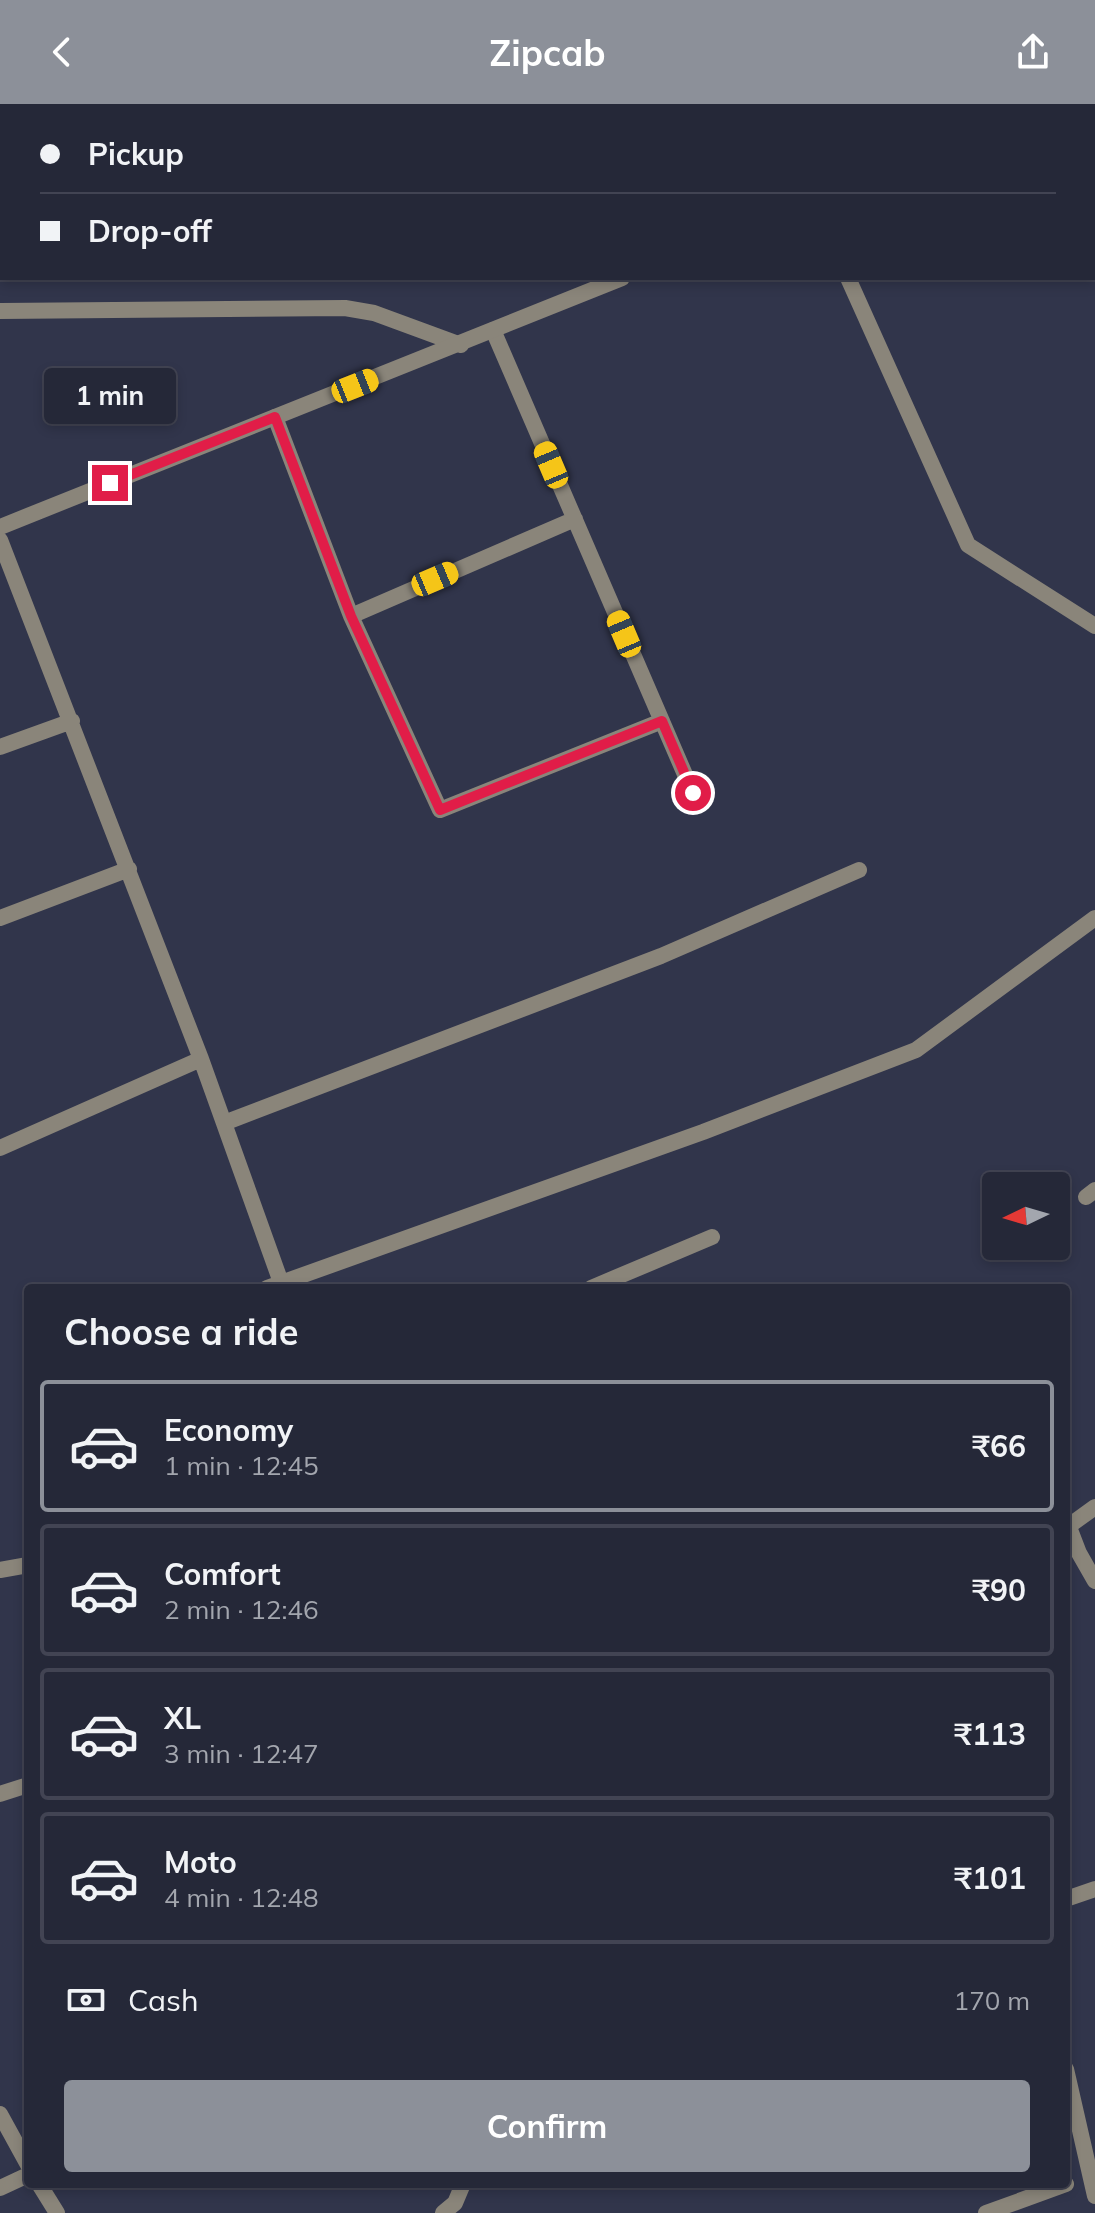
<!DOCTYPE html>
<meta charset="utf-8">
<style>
body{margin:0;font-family:Mulish,sans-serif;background:#313443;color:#f1f3f6;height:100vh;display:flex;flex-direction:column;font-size:30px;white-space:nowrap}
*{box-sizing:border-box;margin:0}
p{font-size:26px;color:#a3a6ae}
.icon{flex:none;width:44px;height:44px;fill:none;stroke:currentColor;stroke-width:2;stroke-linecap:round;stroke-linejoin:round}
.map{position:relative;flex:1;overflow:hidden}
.drawer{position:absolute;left:24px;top:1180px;width:1046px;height:904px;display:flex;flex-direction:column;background:#252838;border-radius:8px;box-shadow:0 4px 12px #0003,0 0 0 2px #424453}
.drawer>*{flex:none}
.banner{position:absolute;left:0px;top:0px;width:1096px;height:176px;box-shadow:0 4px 12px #0003,0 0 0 2px #424453;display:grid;align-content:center;height:176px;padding:0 40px;background:#252838}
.needle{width:52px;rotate:265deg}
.buttons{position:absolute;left:982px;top:1068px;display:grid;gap:16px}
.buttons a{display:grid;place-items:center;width:88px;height:88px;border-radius:8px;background:#252838;box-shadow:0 4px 12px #0003,0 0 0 2px #424453;font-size:40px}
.end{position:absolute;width:36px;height:36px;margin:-18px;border:10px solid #e11d48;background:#fff;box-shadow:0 0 0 4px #fff}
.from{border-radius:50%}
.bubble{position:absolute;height:56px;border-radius:8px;background:#252838;box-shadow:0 4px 12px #0003,0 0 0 2px #424453;font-size:26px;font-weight:700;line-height:56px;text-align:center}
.car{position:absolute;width:24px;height:48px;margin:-24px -12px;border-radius:10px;box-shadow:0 0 6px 2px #0007;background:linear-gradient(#f5c518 24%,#345 0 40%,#f5c518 0 76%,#345 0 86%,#f5c518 0)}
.banner b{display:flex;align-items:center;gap:28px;height:76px;font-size:30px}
.banner b+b{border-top:2px solid #424453}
.banner i{width:20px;height:20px;background:#f1f3f6}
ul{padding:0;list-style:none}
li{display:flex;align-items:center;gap:24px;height:132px;margin:0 16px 12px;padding:0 24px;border:4px solid #424453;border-radius:8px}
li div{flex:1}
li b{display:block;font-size:30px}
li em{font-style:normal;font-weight:700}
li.selected{border-color:#8c9099}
li>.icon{width:72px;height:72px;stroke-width:1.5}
h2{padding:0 40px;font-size:36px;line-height:96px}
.pay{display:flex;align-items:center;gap:20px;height:88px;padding:0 40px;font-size:30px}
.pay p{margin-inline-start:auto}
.primary-button{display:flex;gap:16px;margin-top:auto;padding:16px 40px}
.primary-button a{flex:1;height:92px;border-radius:8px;background:#8c9099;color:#fff;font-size:32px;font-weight:700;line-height:92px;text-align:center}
header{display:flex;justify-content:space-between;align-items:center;height:104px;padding:0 40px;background:#8c9099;color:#fff;font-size:36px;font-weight:700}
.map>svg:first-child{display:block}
</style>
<header><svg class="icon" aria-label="back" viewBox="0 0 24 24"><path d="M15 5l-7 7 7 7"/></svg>Zipcab<svg class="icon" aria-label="share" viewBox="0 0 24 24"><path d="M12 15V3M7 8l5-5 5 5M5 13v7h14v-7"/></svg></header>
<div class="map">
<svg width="1095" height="2109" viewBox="0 0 1095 2109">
<rect width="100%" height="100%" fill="#31354b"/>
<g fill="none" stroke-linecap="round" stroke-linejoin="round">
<!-- service -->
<path stroke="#8a857a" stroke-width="16" d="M848 174 968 441 1095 522"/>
<!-- minor -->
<path stroke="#8a857a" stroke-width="16" d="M0 207 345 204 374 209 461 241
M493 226 693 689
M275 313 351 512 440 706 662 617
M0 436 201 955 0 1044
M351 512 575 415
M0 643 72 617
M0 814 129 765
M201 955 283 1184
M224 1019 661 852 859 766
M1086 1093 1095 1086
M267 1184 703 1028 916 946 1095 814
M591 1184 712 1133
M1069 1423 1079 1449 1095 1477
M0 1466 28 1461
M1066 1795 1095 1785
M1066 1965 1095 2092
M0 2010 28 2061
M39 2080 57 2109
M0 2084 28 2071
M443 2109 455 2099 463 2080
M986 2109 1066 2080"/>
<!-- tertiary -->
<path stroke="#8a857a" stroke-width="16" d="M1010 2 1014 0
M0 423 622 174
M1066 1424 1095 1403
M0 1690 28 1681"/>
</g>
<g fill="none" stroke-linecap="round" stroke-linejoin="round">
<!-- route -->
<path stroke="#e11d48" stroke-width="10" d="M110 379 275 313 351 512 440 706 662 617 693 689"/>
</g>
</svg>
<div class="buttons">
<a><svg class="needle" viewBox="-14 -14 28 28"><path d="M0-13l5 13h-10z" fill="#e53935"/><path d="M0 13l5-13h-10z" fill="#a3a6ae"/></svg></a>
</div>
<i class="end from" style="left:693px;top:689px"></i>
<i class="end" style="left:110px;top:379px"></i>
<div class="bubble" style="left:44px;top:264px;width:132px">1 min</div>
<i class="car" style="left:355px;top:282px;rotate:68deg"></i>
<i class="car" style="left:551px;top:361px;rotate:337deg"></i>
<i class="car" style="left:435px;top:475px;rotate:67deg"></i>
<i class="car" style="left:624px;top:530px;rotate:337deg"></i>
<div class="banner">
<b><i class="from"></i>Pickup</b>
<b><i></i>Drop-off</b>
</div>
<section class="drawer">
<h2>Choose a ride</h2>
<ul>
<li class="selected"><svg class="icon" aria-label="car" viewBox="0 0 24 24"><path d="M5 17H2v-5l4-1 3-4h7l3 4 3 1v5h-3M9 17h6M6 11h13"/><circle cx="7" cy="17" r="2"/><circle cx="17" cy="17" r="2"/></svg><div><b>Economy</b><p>1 min · 12:45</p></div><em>₹66</em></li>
<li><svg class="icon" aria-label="car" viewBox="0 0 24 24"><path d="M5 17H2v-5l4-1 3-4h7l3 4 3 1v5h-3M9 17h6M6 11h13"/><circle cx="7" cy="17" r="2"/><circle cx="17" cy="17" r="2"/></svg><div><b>Comfort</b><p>2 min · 12:46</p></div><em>₹90</em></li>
<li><svg class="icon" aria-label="car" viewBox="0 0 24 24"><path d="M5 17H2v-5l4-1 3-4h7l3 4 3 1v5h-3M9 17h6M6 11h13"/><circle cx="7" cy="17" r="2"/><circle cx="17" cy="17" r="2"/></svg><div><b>XL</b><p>3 min · 12:47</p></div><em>₹113</em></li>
<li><svg class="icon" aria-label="car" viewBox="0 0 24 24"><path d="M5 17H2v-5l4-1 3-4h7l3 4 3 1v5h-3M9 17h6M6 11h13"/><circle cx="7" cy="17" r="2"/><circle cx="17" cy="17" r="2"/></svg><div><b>Moto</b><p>4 min · 12:48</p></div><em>₹101</em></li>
</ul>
<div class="pay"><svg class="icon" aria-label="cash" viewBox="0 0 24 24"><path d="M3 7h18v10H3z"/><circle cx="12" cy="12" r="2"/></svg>Cash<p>170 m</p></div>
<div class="primary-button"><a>Confirm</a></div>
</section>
</div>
